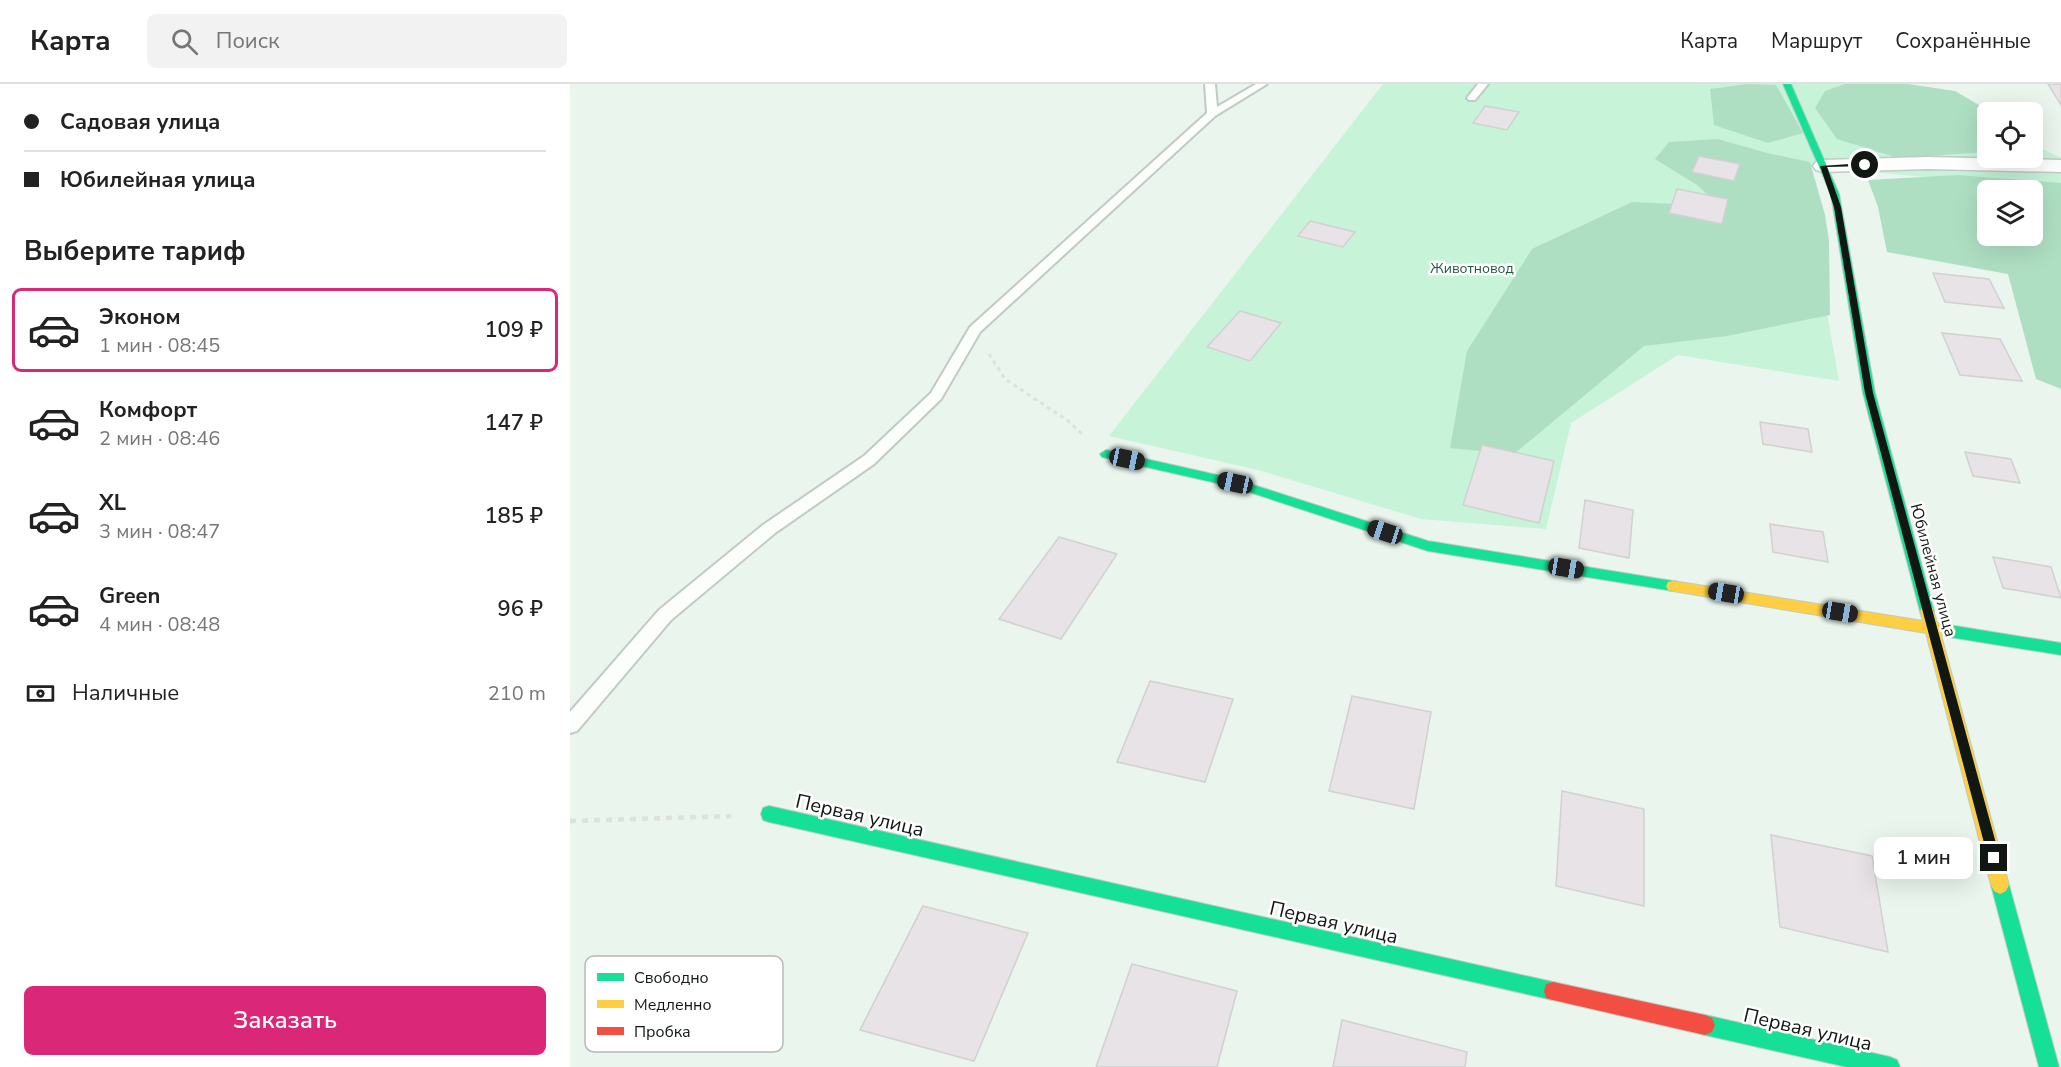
<!DOCTYPE html>
<html lang="ru">
<meta charset="utf-8">
<style>
body{margin:0;font-family:"Nunito Sans",sans-serif;background:#f2f2f2;color:#222;height:100vh;display:flex;flex-direction:column;font-size:22px;white-space:nowrap}
*{box-sizing:border-box;margin:0}
p{font-size:20px;color:#767676}
.icon{flex:none;width:33px;height:33px;fill:none;stroke:currentColor;stroke-width:2;stroke-linecap:round;stroke-linejoin:round}
.map{position:relative;flex:1;overflow:hidden}
.side{display:flex;flex-direction:column;background:#fff;width:570px}
.side>*{flex:none}
.top-card{display:grid;align-content:center;height:132px;padding:0 24px;background:#fff}
.fabs{position:absolute;left:1407px;top:18px;display:grid;gap:12px}
.fabs a{display:grid;place-items:center;width:66px;height:66px;border-radius:9px;background:#fff;box-shadow:0 6px 24px #0002;font-size:30px}
.end{position:absolute;width:27px;height:27px;margin:-14px;border:8px solid #111814;background:#fff;box-shadow:0 0 0 3px #fff}
.from{border-radius:50%}
.bubble{position:absolute;height:42px;border-radius:9px;background:#fff;box-shadow:0 6px 24px #0002;font-size:20px;font-weight:600;line-height:42px;text-align:center}
.car{position:absolute;width:18px;height:36px;margin:-18px -9px;border-radius:8px;box-shadow:0 0 4px 2px #0007;background:linear-gradient(#222 24%,#8ab4d8 0 40%,#222 0 76%,#8ab4d8 0 86%,#222 0)}
.top-card b{display:flex;align-items:center;gap:21px;height:57px;font-size:22px}
.top-card b+b{border-top:2px solid #e0e0e0}
.top-card i{width:15px;height:15px;background:#222}
ul{padding:0;list-style:none}
li{display:flex;align-items:center;gap:18px;height:84px;margin:0 12px 9px;padding:0 12px;border:3px solid transparent;border-radius:9px}
li div{flex:1}
li b{display:block;font-size:22px}
li em{font-style:normal;font-weight:600}
li.current{border-color:#db2777}
li>.icon{width:54px;height:54px;stroke-width:1.5}
h2{padding:0 24px;font-size:27px;line-height:72px}
.pay{display:flex;align-items:center;gap:15px;height:66px;padding:0 24px;font-size:22px}
.pay p{margin-inline-start:auto}
.primary-button{display:flex;gap:12px;margin-top:auto;padding:12px 24px}
.primary-button a{flex:1;height:69px;border-radius:9px;background:#db2777;color:#fff;font-size:24px;font-weight:600;line-height:69px;text-align:center}
header{display:flex;align-items:center;gap:36px;box-sizing:border-box;height:84px;padding:0 30px;background:#fff;border-bottom:2px solid #e0e0e0}
header strong{font-size:28px}
nav{display:flex;gap:33px;margin-inline-start:auto;font-size:21px}
.search{width:420px;height:54px;background:#f2f2f2;display:flex;align-items:center;gap:15px;box-sizing:border-box;padding:0 21px;border-radius:9px;color:#767676;font-size:22px}
main{display:flex;flex:1;min-height:0}
.map>svg:first-child{display:block}
</style>
<header>
<strong>Карта</strong>
<div class="search"><svg class="icon" aria-label="search" viewBox="0 0 24 24"><circle cx="10" cy="10" r="6"/><path d="M15 15l6 6"/></svg>Поиск</div>
<nav><a>Карта</a><a>Маршрут</a><a>Сохранённые</a></nav>
</header>
<main>
<section class="side">
<div class="top-card">
<b><i class="from"></i>Садовая улица</b>
<b><i></i>Юбилейная улица</b>
</div>
<h2>Выберите тариф</h2>
<ul>
<li class="current"><svg class="icon" aria-label="car" viewBox="0 0 24 24"><path d="M5 17H2v-5l4-1 3-4h7l3 4 3 1v5h-3M9 17h6M6 11h13"/><circle cx="7" cy="17" r="2"/><circle cx="17" cy="17" r="2"/></svg><div><b>Эконом</b><p>1 мин · 08:45</p></div><em>109 ₽</em></li>
<li><svg class="icon" aria-label="car" viewBox="0 0 24 24"><path d="M5 17H2v-5l4-1 3-4h7l3 4 3 1v5h-3M9 17h6M6 11h13"/><circle cx="7" cy="17" r="2"/><circle cx="17" cy="17" r="2"/></svg><div><b>Комфорт</b><p>2 мин · 08:46</p></div><em>147 ₽</em></li>
<li><svg class="icon" aria-label="car" viewBox="0 0 24 24"><path d="M5 17H2v-5l4-1 3-4h7l3 4 3 1v5h-3M9 17h6M6 11h13"/><circle cx="7" cy="17" r="2"/><circle cx="17" cy="17" r="2"/></svg><div><b>XL</b><p>3 мин · 08:47</p></div><em>185 ₽</em></li>
<li><svg class="icon" aria-label="car" viewBox="0 0 24 24"><path d="M5 17H2v-5l4-1 3-4h7l3 4 3 1v5h-3M9 17h6M6 11h13"/><circle cx="7" cy="17" r="2"/><circle cx="17" cy="17" r="2"/></svg><div><b>Green</b><p>4 мин · 08:48</p></div><em>96 ₽</em></li>
</ul>
<div class="pay"><svg class="icon" aria-label="cash" viewBox="0 0 24 24"><path d="M3 7h18v10H3z"/><circle cx="12" cy="12" r="2"/></svg>Наличные<p>210 m</p></div>
<div class="primary-button"><a>Заказать</a></div>
</section>
<div class="map">
<svg width="1491" height="983" viewBox="0 0 1491 983">
<rect width="100%" height="100%" fill="#e9f5ed"/>
<!-- green -->
<path fill="#c7f3d9" d="M813 0H1323L1417 39 1418 74H1462L1463 60 1491 74V105L1231 82 1269 297 1108 271 1001 339 976 445 851 435 692 387 539 352Z"/>
<!-- forest -->
<path fill="#afdfc3" fill-rule="evenodd" d="M1177 0 1206 1 1233 49 1198 59 1144 41 1140 5Z
M1275 0H1338L1385 7 1421 28H1418L1417 68 1328 74 1267 55 1245 24 1255 7Z
M1148 55 1197 69 1240 78 1255 131 1259 157 1260 231 1157 252 1074 262 944 370 880 364 897 267 962 165 1062 118 1150 122 1127 101 1085 75 1099 58Z
M1388 91 1491 99V305L1466 295 1438 190 1317 168 1308 123 1298 96ZM1462 106V152H1418V106Z"/>
<!-- building -->
<path fill="#e8e3e6" stroke="#d0d1d0" stroke-width="1.5" d="M1478 0H1491V21Z
M915 22 949 28 937 46 903 39Z
M1129 72 1170 80 1164 97 1122 88Z
M1107 105 1158 115 1152 140 1099 129Z
M740 137 785 148 773 163 728 152Z
M1363 189 1419 195 1434 224 1375 218Z
M670 227 711 239 680 277 637 263Z
M1372 249 1430 255 1452 297 1390 291Z
M1190 338 1238 345 1242 368 1193 360Z
M912 361 984 377 969 439 893 421Z
M1395 368 1441 375 1450 399 1403 392Z
M1015 416 1063 426 1059 474 1009 464Z
M1200 440 1253 448 1258 478 1203 468Z
M489 453 547 470 491 555 429 535Z
M1423 473 1481 483 1491 514 1433 504Z
M580 597 663 615 635 698 547 678Z
M782 612 861 628 844 725 759 707Z
M992 707 1074 725V822L986 802Z
M1201 751 1302 772 1318 868 1210 843Z
M353 822 458 849 404 977 290 946Z
M562 880 667 907 647 983H526Z
M772 936 897 968 895 983H763Z"/>
<g fill="none" stroke-linecap="round" stroke-linejoin="round">
<defs>
<path id="lane" d="M635 0H645L647 23 686 0H697L645 32 410 248 371 315 304 380 205 449 101 536 7 647 0 649V628L89 526 193 441 294 372 361 309 400 243 637 29Z
M908 0H918L905 16H899L897 14Z"/>
<path id="street" d="M1358 73 1491 76V88L1358 85 1253 88 1246 86 1243 82 1246 78 1253 76Z"/>
<path id="fast" d="M1213 0H1221L1269 110 1305 309 1364 527 1362 531H1352L1350 527 1293 309 1261 110Z
M536 366 665 395 858 457 1103 497 1108 498 1110 502 1108 506 1103 507 858 467 664 403 532 373 530 370Z
M1379 541 1491 559V571L1379 553 1374 551 1372 547 1374 543Z
M199 722 983 898 990 900 992 907 990 914 983 916 199 738 193 736 191 730 193 724Z
M1430 792 1436 795 1439 801 1489 983H1469L1421 801 1424 795Z
M1135 931 1320 973 1327 976 1330 983H1277L1135 951 1128 948 1125 941 1128 934Z"/>
<path id="slow" d="M1103 497 1353 537 1350 527 1352 523H1362L1367 539 1384 543 1386 547 1384 551H1371L1439 801 1436 807 1430 810 1424 807 1421 801 1356 549 1103 507 1098 506 1096 502 1098 498Z"/>
<path id="jam" d="M983 898 1135 931 1142 934 1145 941 1142 948 1135 951 983 916 976 914 974 907 976 900Z"/>
</defs>
<!-- lane casing -->
<use href="#lane" stroke="#c1cac4" stroke-width="4"/>
<!-- street casing -->
<use href="#street" stroke="#c1cac4" stroke-width="3"/>
<!-- fast casing -->
<use href="#fast" stroke="#c1cac4" stroke-width="2"/>
<!-- slow casing -->
<use href="#slow" stroke="#c1cac4" stroke-width="2"/>
<!-- jam casing -->
<use href="#jam" stroke="#c1cac4" stroke-width="2"/>
<!-- path-far1 -->
<path stroke="#dde1df" stroke-width="3" stroke-dasharray="4 4" stroke-linecap="butt" d="M419 270 435 295 497 336 512 350"/>
<!-- path -->
<path stroke="#dde1df" stroke-width="4.5" stroke-dasharray="6 6" stroke-linecap="butt" d="M0 737 161 732"/>
<!-- lane -->
<use href="#lane" fill="#fcfefc" fill-rule="evenodd"/>
<!-- street -->
<use href="#street" fill="#fcfefc" fill-rule="evenodd"/>
<!-- fast -->
<use href="#fast" fill="#16e098" fill-rule="evenodd"/>
<!-- slow -->
<use href="#slow" fill="#ffcf43" fill-rule="evenodd"/>
<!-- jam -->
<use href="#jam" fill="#f24e42" fill-rule="evenodd"/>
</g>
<!-- route -->
<path fill="#111814" d="M1295 79 1297 82 1257 83 1271 123 1303 309 1430 774 1424 780 1418 774 1295 309 1264 123 1250 82Z"/>
<g text-anchor="middle" stroke-width="5" stroke-linejoin="round" paint-order="stroke">
<!-- far-park labels -->
<g font-size="14" fill="#1f593c" stroke="#fff">
<text x="902" y="189">Животновод</text>
</g>
<!-- street labels -->
<g font-size="16" fill="#111814" stroke="#fff">
<text transform="translate(1364 486) rotate(75)" y="6">Юбилейная улица</text>
</g>
<!-- near-street labels -->
<g font-size="20" fill="#111814" stroke="#fff">
<text transform="translate(290 731) rotate(13)" y="7">Первая улица</text>
<text transform="translate(764 838) rotate(13)" y="7">Первая улица</text>
<text transform="translate(1238 945) rotate(13)" y="7">Первая улица</text>
</g>
</g>
<!-- legend -->
<rect x="15" y="872" width="198" height="96" rx="9" fill="#fff" stroke="#b8bab8" stroke-width="1.5"/>
<rect x="27" y="889" width="27" height="8" fill="#16e098"/>
<rect x="27" y="916" width="27" height="8" fill="#ffcf43"/>
<rect x="27" y="943" width="27" height="8" fill="#f24e42"/>
<g font-size="16" fill="#111814">
<text x="64" y="899">Свободно</text>
<text x="64" y="926">Медленно</text>
<text x="64" y="953">Пробка</text>
</g>
</svg>
<div class="fabs">
<a><svg class="icon" aria-label="locate" viewBox="0 0 24 24"><circle cx="12" cy="12" r="6"/><path d="M12 2v4M12 18v4M2 12h4M18 12h4"/></svg></a>
<a><svg class="icon" aria-label="layers" viewBox="0 0 24 24"><path d="M12 4l9 5-9 5-9-5zM3 14l9 5 9-5"/></svg></a>
</div>
<i class="end from" style="left:1295px;top:81px"></i>
<i class="end" style="left:1424px;top:774px"></i>
<div class="bubble" style="left:1304px;top:753px;width:99px">1 мин</div>
<i class="car" style="left:557px;top:375px;rotate:102deg"></i>
<i class="car" style="left:665px;top:399px;rotate:282deg"></i>
<i class="car" style="left:815px;top:448px;rotate:288deg"></i>
<i class="car" style="left:996px;top:484px;rotate:99deg"></i>
<i class="car" style="left:1156px;top:509px;rotate:279deg"></i>
<i class="car" style="left:1270px;top:528px;rotate:99deg"></i>
</div>
</main>
